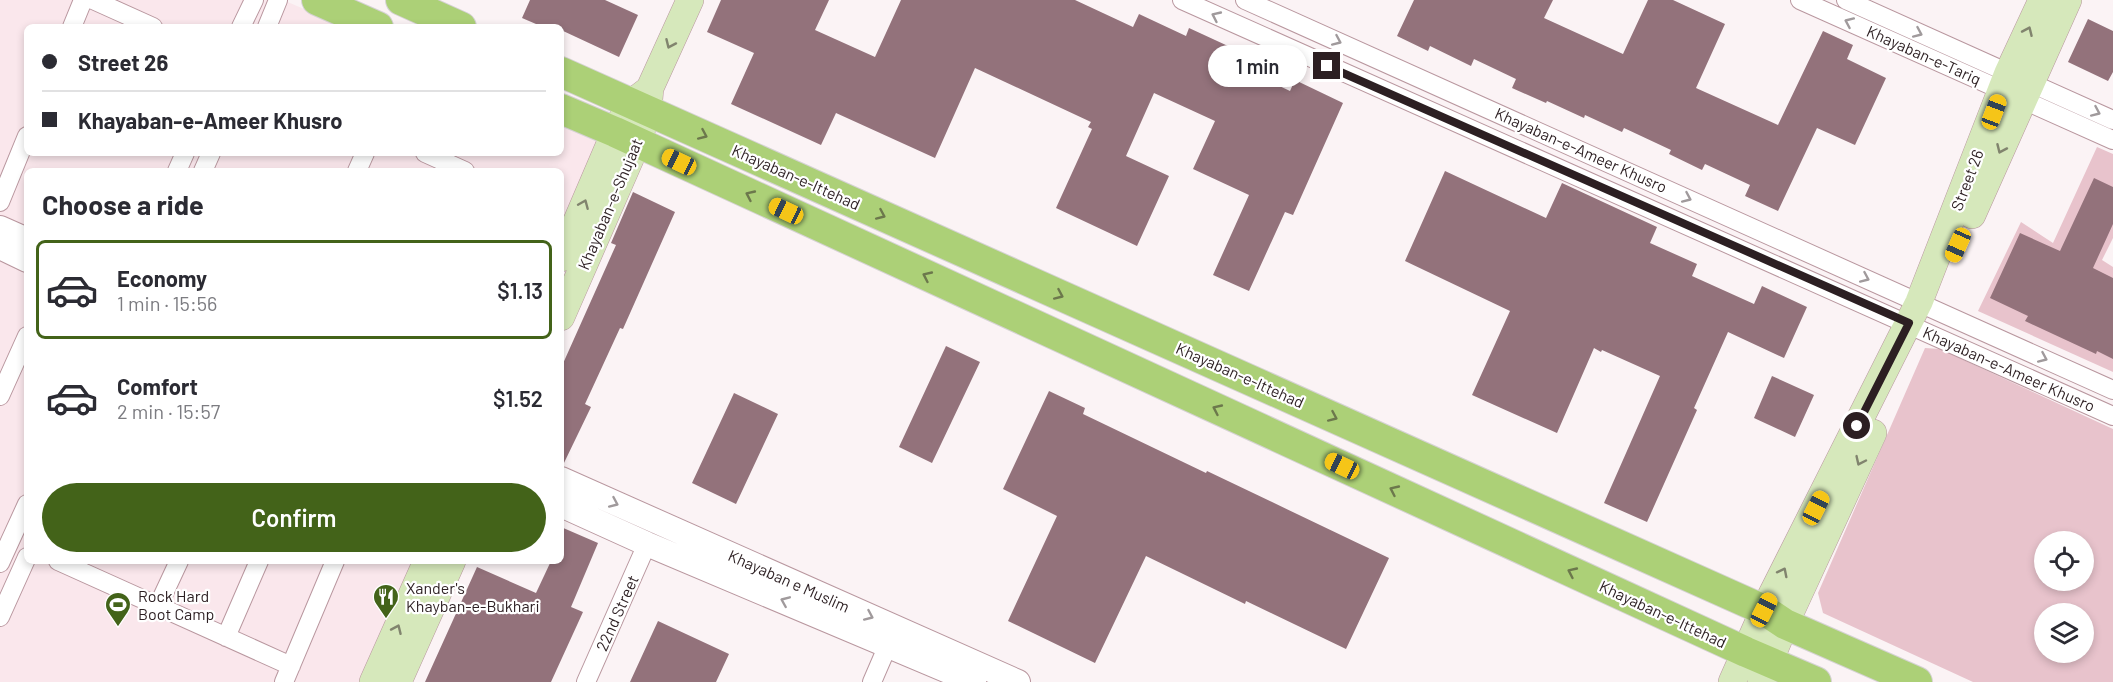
<!DOCTYPE html>
<meta charset="utf-8">
<style>
body{margin:0;font-family:Barlow,sans-serif;background:#f7f7f7;color:#2b2b33;height:100vh;display:flex;flex-direction:column;font-size:22px;white-space:nowrap}
*{box-sizing:border-box;margin:0}
p{font-size:20px;color:#7c7c81}
.icon{flex:none;width:33px;height:33px;fill:none;stroke:currentColor;stroke-width:2;stroke-linecap:round;stroke-linejoin:round}
.map{position:relative;flex:1;overflow:hidden}
.side{position:absolute;left:24px;top:168px;width:540px;height:396px;display:flex;flex-direction:column;background:#fff;border-radius:9px;box-shadow:0 3px 9px #0003}
.side>*{flex:none}
.banner{position:absolute;left:24px;top:24px;width:540px;height:132px;border-radius:9px;box-shadow:0 3px 9px #0003;display:grid;align-content:center;height:132px;padding:0 18px;background:#fff}
.tools{position:absolute;left:2034px;top:531px;display:grid;gap:12px}
.tools a{display:grid;place-items:center;width:60px;height:60px;border-radius:50%;background:#fff;box-shadow:0 3px 9px #0003;font-size:30px}
.end{position:absolute;width:27px;height:27px;margin:-14px;border:8px solid #2c1f22;background:#fff;box-shadow:0 0 0 3px #fff}
.from{border-radius:50%}
.bubble{position:absolute;height:42px;border-radius:21px;background:#fff;box-shadow:0 3px 9px #0003;font-size:20px;font-weight:600;line-height:42px;text-align:center}
.car{position:absolute;width:18px;height:36px;margin:-18px -9px;border-radius:8px;box-shadow:0 0 4px 2px #0007;background:linear-gradient(#f5c518 24%,#345 0 40%,#f5c518 0 76%,#345 0 86%,#f5c518 0)}
.banner b{display:flex;align-items:center;gap:21px;height:57px;font-size:22px}
.banner b+b{border-top:2px solid #e1e1e2}
.banner i{width:15px;height:15px;background:#2b2b33}
ul{padding:0;list-style:none}
li{display:flex;align-items:center;gap:18px;height:99px;margin:0 12px 9px;padding:0 6px;border:3px solid transparent;border-radius:9px}
li div{flex:1}
li b{display:block;font-size:22px}
li em{font-style:normal;font-weight:600}
li.selected{border-color:#436319}
li>.icon{width:54px;height:54px;stroke-width:1.5}
h2{padding:0 18px;font-size:27px;line-height:72px}
.primary-button{display:flex;gap:12px;margin-top:auto;padding:12px 18px}
.primary-button a{flex:1;height:69px;border-radius:36px;background:#436319;color:#fff;font-size:24px;font-weight:600;line-height:69px;text-align:center}
.map>svg:first-child{display:block}
</style>
<div class="map">
<svg width="2113" height="682" viewBox="0 0 2113 682">
<rect width="100%" height="100%" fill="#fbf3f5"/>
<!-- built -->
<path fill="#fae7ec" d="M0 0H283L346 27H27V153H561V119L616 143 561 267V171H27V561H430L376 682H0Z"/>
<!-- green -->
<path fill="#e8c3cc" fill-rule="evenodd" d="M2097 147 2113 154V238L2102 260 2113 267V372L1978 311 2021 222 2053 243Z
M1925 348 1940 349 2113 429V682H1973L1823 613 1818 593ZM2044 542H2084V580H2044ZM2044 614H2084V652H2044Z"/>
<!-- building -->
<path fill="#93727b" d="M530 0H605L638 15 619 57 561 30V27H543L522 18Z
M721 0H829L815 30 875 57 901 0H1075L1133 27 1139 14 1186 36 1189 28 1228 46 1222 59 1290 91 1295 80 1343 103 1293 215 1285 212 1249 291 1213 275 1249 195 1193 169 1215 121 1154 93 1126 156 1169 176 1137 246 1056 208 1092 129 1088 127 1091 122 975 68 935 158 836 113 821 145 731 104 754 53 707 32Z
M1414 0H1553L1544 18 1623 54 1648 0H1673L1725 24 1696 88 1778 125 1823 31 1853 45 1847 59 1886 78 1855 145 1817 128 1778 211 1745 196 1750 185 1705 164 1702 170 1669 154 1671 150 1624 128 1622 132 1585 115 1584 118 1547 101 1546 103 1512 88 1516 79 1474 59 1471 66 1430 46 1428 51 1397 36Z
M2088 19 2113 31V72L2108 81 2068 62Z
M1445 171 1546 218 1562 183 1657 227 1650 243 1697 264 1692 276 1754 304 1762 286 1807 307 1784 358 1728 332 1694 408 1697 410 1647 522 1604 503 1660 376 1602 350 1601 352 1594 348 1557 433 1472 395 1510 311 1405 261Z
M2094 178 2113 187V224L2093 268 2113 278V359L2097 351 2096 354 2025 321 2028 316 1990 298 2020 233 2060 251Z
M633 192 675 212 623 329 620 328 585 404 591 407 563 465H561V368L616 245 611 243Z
M946 346 980 362 932 463 899 447Z
M1772 376 1814 395 1795 437 1754 418Z
M1049 391 1085 408 1083 414 1206 473 1207 471 1389 558 1346 649 1246 601 1245 604 1146 556 1095 663 1008 621 1057 516 1003 489Z
M734 393 778 414 736 504 692 483Z
M561 527 598 543 571 607 583 612 551 682H425L477 567 536 593 551 561H561Z
M658 621 729 654 716 682H630Z"/>
<g fill="none" stroke-linecap="round" stroke-linejoin="round">
<defs>
<path id="minor" d="M93 0 153 27
M1182 0C1491 141 1803 276 2113 416
M1245 0 2113 390
M1800 0 2113 140
M1846 0 2113 120
M72 27 83 0
M241 27 254 0
M267 27 278 0
M425 153 465 171
M177 171 185 153
M203 171 211 153
M357 171 365 153
M0 202 27 136
M0 396 27 336
M58 561 291 666
M0 563 27 504
M158 606 179 561
M0 617 27 557
M226 637 259 561
M284 682 335 561
M586 682 647 544
M872 682 888 645"/>
<path id="tertiary" d="M0 228 27 240
M0 247 27 260
M561 479 1018 682
M561 505 647 544 974 682"/>
<path id="secondary" d="M1972 215 2068 0
M561 258 615 132 630 104 647 91
M561 317 637 143 648 111 650 88 690 0
M373 682 427 561
M398 682 452 561
M1732 682 1764 610 1919 302 2008 73 2042 0
M1761 682 1785 624 1873 433"/>
<path id="primary" d="M317 0 378 27
M401 0 461 27
M561 72 1764 610 1785 624 1917 682
M561 109 615 132 1746 652 1816 682"/>
</defs>
<!-- minor casing -->
<use href="#minor" stroke="#b9979f" stroke-width="20"/>
<!-- tertiary casing -->
<use href="#tertiary" stroke="#b9979f" stroke-width="26"/>
<!-- secondary casing -->
<use href="#secondary" stroke="#b9979f" stroke-width="28"/>
<!-- primary casing -->
<use href="#primary" stroke="#d5d2d3" stroke-width="32"/>
<!-- minor -->
<use href="#minor" stroke="#fff" stroke-width="18"/>
<!-- tertiary -->
<use href="#tertiary" stroke="#fff" stroke-width="24"/>
<!-- secondary -->
<use href="#secondary" stroke="#d6e8bb" stroke-width="27"/>
<!-- primary -->
<use href="#primary" stroke="#acd077" stroke-width="30"/>
</g>
<!-- one-way arrows -->
<defs><path id="oneway-chevron" d="M-2-3.5L2.5 0L-2 3.5" fill="none" stroke-width="1.6" stroke-linecap="round" stroke-linejoin="round" transform="scale(1.5)"/></defs>
<g stroke="#a09a9c">
<use href="#oneway-chevron" transform="translate(1216 16) rotate(-155)"/>
<use href="#oneway-chevron" transform="translate(1849 22) rotate(-156)"/>
<use href="#oneway-chevron" transform="translate(1918 33) rotate(24)"/>
<use href="#oneway-chevron" transform="translate(1337 41) rotate(24)"/>
<use href="#oneway-chevron" transform="translate(2096 112) rotate(24)"/>
<use href="#oneway-chevron" transform="translate(1687 198) rotate(24)"/>
<use href="#oneway-chevron" transform="translate(1865 278) rotate(24)"/>
<use href="#oneway-chevron" transform="translate(2043 358) rotate(24)"/>
<use href="#oneway-chevron" transform="translate(614 503) rotate(24)"/>
<use href="#oneway-chevron" transform="translate(785 601) rotate(-157)"/>
<use href="#oneway-chevron" transform="translate(869 616) rotate(24)"/>
</g>
<g stroke="#81846e">
<use href="#oneway-chevron" transform="translate(2028 31) rotate(-66)"/>
<use href="#oneway-chevron" transform="translate(670 44) rotate(114)"/>
<use href="#oneway-chevron" transform="translate(2001 149) rotate(114)"/>
<use href="#oneway-chevron" transform="translate(584 204) rotate(-67)"/>
<use href="#oneway-chevron" transform="translate(1860 461) rotate(115)"/>
<use href="#oneway-chevron" transform="translate(1783 572) rotate(-63)"/>
<use href="#oneway-chevron" transform="translate(397 629) rotate(-66)"/>
</g>
<g stroke="#6c784c">
<use href="#oneway-chevron" transform="translate(703 135) rotate(24)"/>
<use href="#oneway-chevron" transform="translate(750 195) rotate(-155)"/>
<use href="#oneway-chevron" transform="translate(881 215) rotate(24)"/>
<use href="#oneway-chevron" transform="translate(927 276) rotate(-155)"/>
<use href="#oneway-chevron" transform="translate(1059 295) rotate(24)"/>
<use href="#oneway-chevron" transform="translate(1217 409) rotate(-155)"/>
<use href="#oneway-chevron" transform="translate(1333 417) rotate(24)"/>
<use href="#oneway-chevron" transform="translate(1394 490) rotate(-155)"/>
<use href="#oneway-chevron" transform="translate(1572 572) rotate(-155)"/>
</g>
<g fill="none" stroke-linecap="round" stroke-linejoin="round">
<!-- route -->
<path stroke="#2c1f22" stroke-width="8" d="M1327 66 1909 323 1857 426"/>
</g>
<!-- icons -->
<defs>
<symbol id="restaurant-pin" viewBox="-11 -11 22 30"><path d="M0 17L-7.5 6A9.5 9.5 0 1 1 7.5 6Z" fill="#436319" stroke="#fff"/><path d="M-5-6h1v4h1v-4h1v4h1v-4h1v5L-1.5 .5V6h-2V.5L-5-1ZM5-6V6H3V1.5H1.5Q1.5-4 5-6Z" fill="#fff"/></symbol>
<symbol id="stadium-pin" viewBox="-11 -11 22 30"><path d="M0 17L-7.5 6A9.5 9.5 0 1 1 7.5 6Z" fill="#436319" stroke="#fff"/><path d="M0-5a6.5 5 0 1 0 0 10a6.5 5 0 1 0 0-10ZM-3.5-1.8h7v3.6h-7Z" fill="#fff"/></symbol>
</defs>
<g fill-rule="evenodd">
<use href="#restaurant-pin" x="371" y="582" width="30" height="40"/>
<use href="#stadium-pin" x="103" y="590" width="30" height="40"/>
</g>
<g text-anchor="middle" stroke-width="4.5" stroke-linejoin="round" paint-order="stroke">
<!-- street labels -->
<g font-size="16" fill="#2c1f22" stroke="#fff">
<text transform="translate(1924 55) rotate(24)" y="6">Khayaban-e-Tariq</text>
<text transform="translate(1581 150) rotate(24)" y="6">Khayaban-e-Ameer Khusro</text>
<text transform="translate(796 177) rotate(24)" y="6">Khayaban-e-Ittehad</text>
<text transform="translate(1967 180) rotate(-69)" y="6">Street 26</text>
<text transform="translate(610 204) rotate(-67)" y="6">Khayaban-e-Shujaat</text>
<text transform="translate(2009 369) rotate(24)" y="6">Khayaban-e-Ameer Khusro</text>
<text transform="translate(1240 375) rotate(24)" y="6">Khayaban-e-Ittehad</text>
<text transform="translate(789 581) rotate(24)" y="6">Khayaban e Muslim</text>
<text transform="translate(617 613) rotate(-66)" y="6">22nd Street</text>
<text transform="translate(1663 614) rotate(25)" y="6">Khayaban-e-Ittehad</text>
</g>
<!-- poi labels -->
<g font-size="16" fill="#2c1f22" stroke="#fff" text-anchor="start">
<text x="406" y="594">Xander's<tspan x="406" dy="18">Khayban-e-Bukhari</tspan></text>
<text x="138" y="602">Rock Hard<tspan x="138" dy="18">Boot Camp</tspan></text>
</g>
</g>
</svg>
<div class="tools">
<a><svg class="icon" aria-label="locate" viewBox="0 0 24 24"><circle cx="12" cy="12" r="6"/><path d="M12 2v4M12 18v4M2 12h4M18 12h4"/></svg></a>
<a><svg class="icon" aria-label="layers" viewBox="0 0 24 24"><path d="M12 4l9 5-9 5-9-5zM3 14l9 5 9-5"/></svg></a>
</div>
<i class="end from" style="left:1857px;top:426px"></i>
<i class="end" style="left:1327px;top:66px"></i>
<div class="bubble" style="left:1208px;top:45px;width:99px">1 min</div>
<i class="car" style="left:1994px;top:112px;rotate:21deg"></i>
<i class="car" style="left:679px;top:162px;rotate:295deg"></i>
<i class="car" style="left:786px;top:211px;rotate:295deg"></i>
<i class="car" style="left:1958px;top:245px;rotate:204deg"></i>
<i class="car" style="left:1342px;top:466px;rotate:295deg"></i>
<i class="car" style="left:1816px;top:508px;rotate:27deg"></i>
<i class="car" style="left:1764px;top:610px;rotate:27deg"></i>
<div class="banner">
<b><i class="from"></i>Street 26</b>
<b><i></i>Khayaban-e-Ameer Khusro</b>
</div>
<section class="side">
<h2>Choose a ride</h2>
<ul>
<li class="selected"><svg class="icon" aria-label="car" viewBox="0 0 24 24"><path d="M5 17H2v-5l4-1 3-4h7l3 4 3 1v5h-3M9 17h6M6 11h13"/><circle cx="7" cy="17" r="2"/><circle cx="17" cy="17" r="2"/></svg><div><b>Economy</b><p>1 min · 15:56</p></div><em>$1.13</em></li>
<li><svg class="icon" aria-label="car" viewBox="0 0 24 24"><path d="M5 17H2v-5l4-1 3-4h7l3 4 3 1v5h-3M9 17h6M6 11h13"/><circle cx="7" cy="17" r="2"/><circle cx="17" cy="17" r="2"/></svg><div><b>Comfort</b><p>2 min · 15:57</p></div><em>$1.52</em></li>
</ul>
<div class="primary-button"><a>Confirm</a></div>
</section>
</div>
